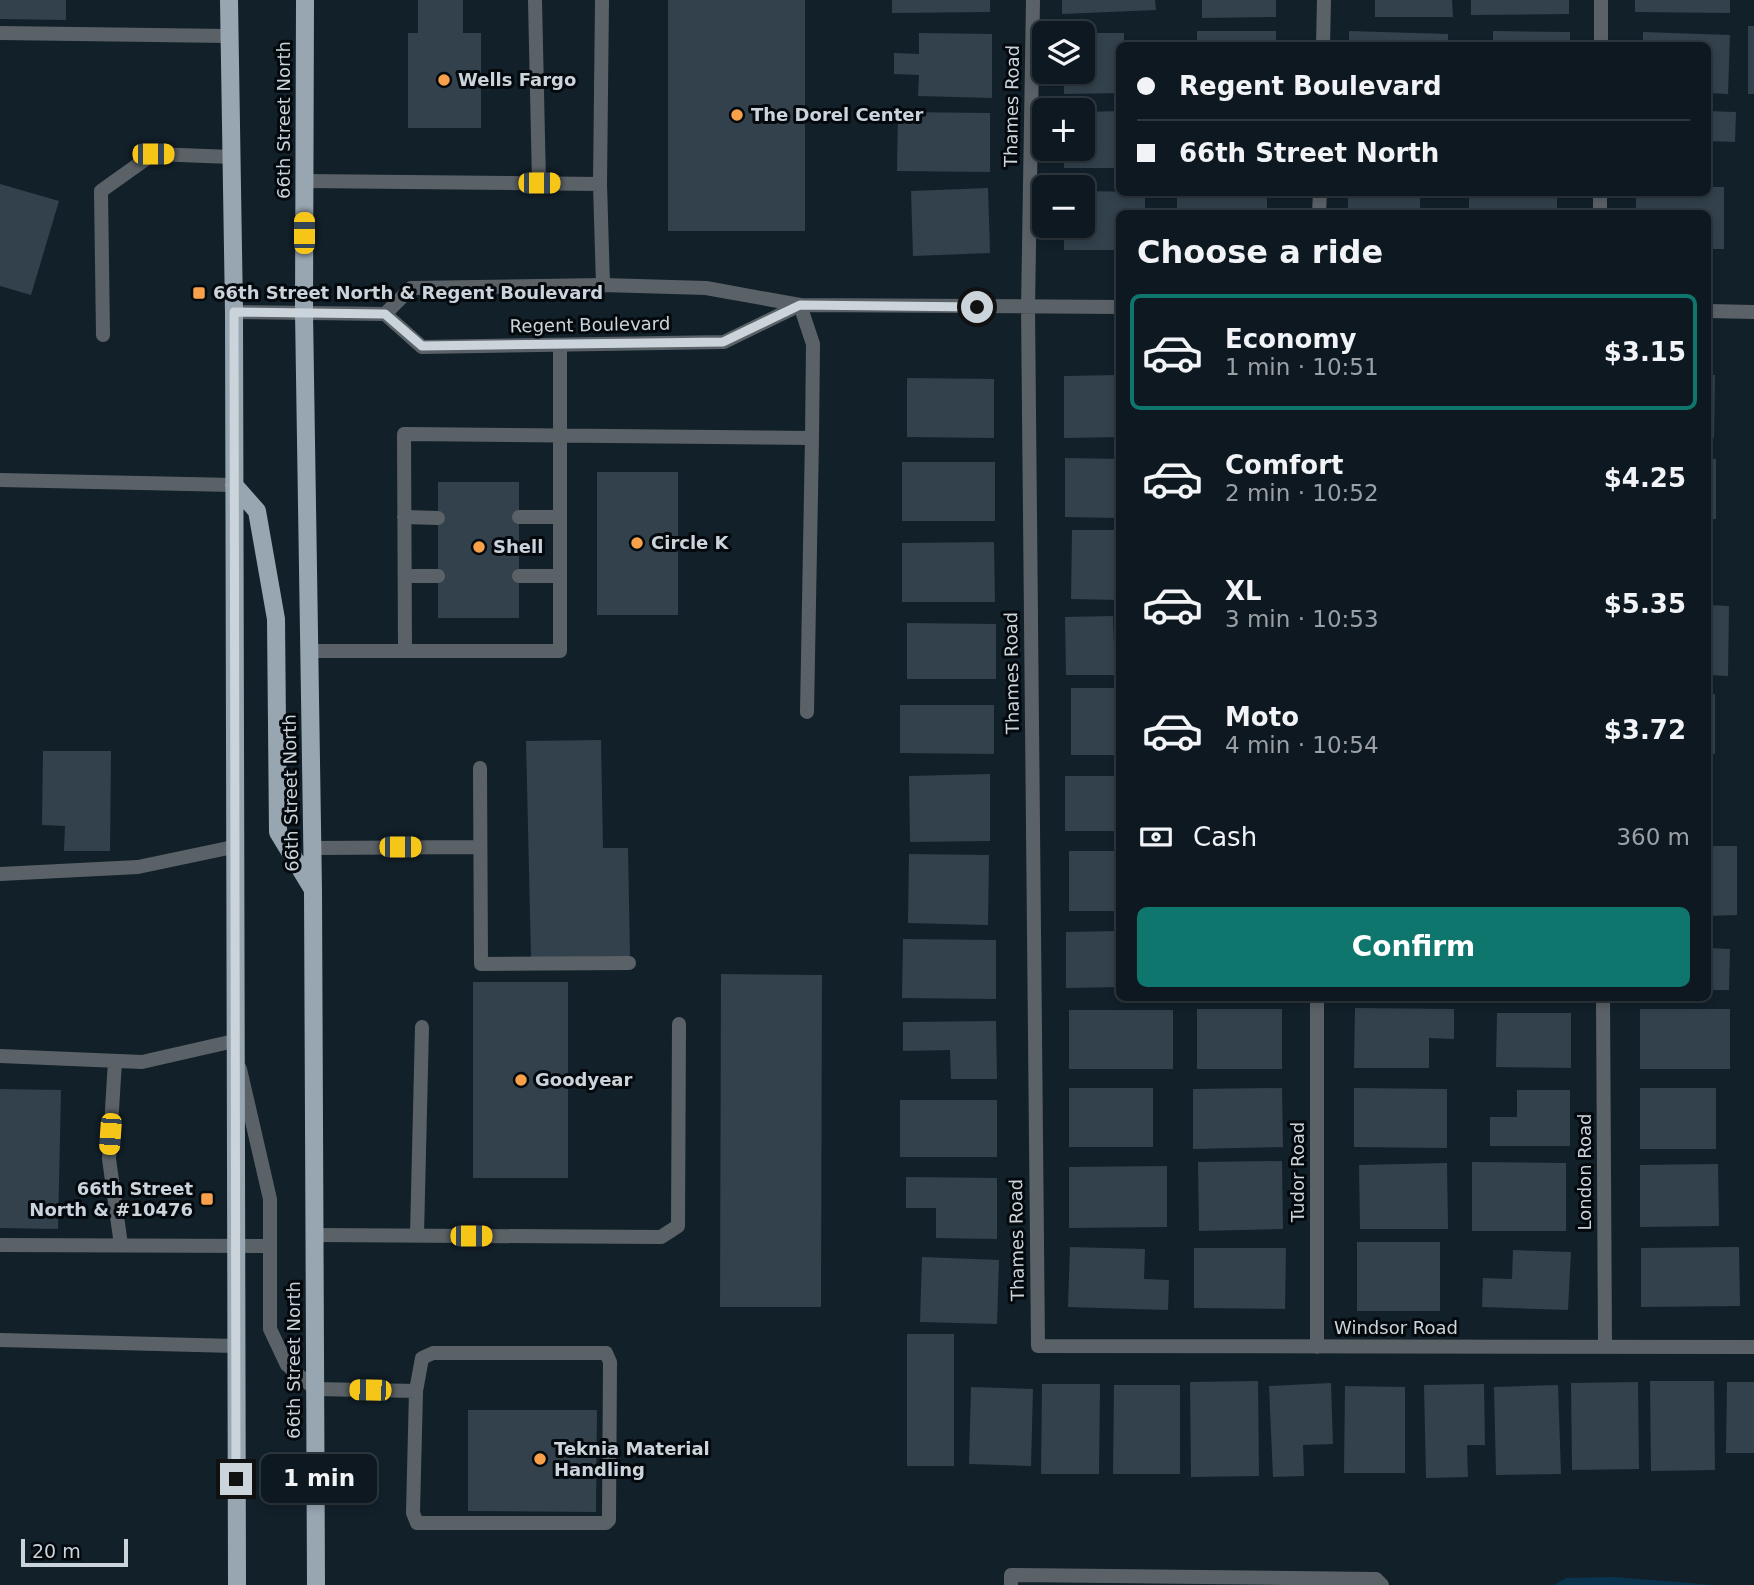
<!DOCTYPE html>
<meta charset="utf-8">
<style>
body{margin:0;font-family:"DejaVu Sans",sans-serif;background:#172129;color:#f1f3f6;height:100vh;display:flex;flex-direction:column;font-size:26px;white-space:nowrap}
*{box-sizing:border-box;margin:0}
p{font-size:23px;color:#9ba0a5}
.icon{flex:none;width:38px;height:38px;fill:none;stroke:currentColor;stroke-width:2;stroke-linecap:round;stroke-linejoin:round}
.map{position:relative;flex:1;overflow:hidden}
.details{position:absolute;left:1116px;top:210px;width:595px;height:791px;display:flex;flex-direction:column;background:#0e1820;border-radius:10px;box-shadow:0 4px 10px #0003,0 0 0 2px #2e373e}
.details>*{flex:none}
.hud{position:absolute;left:1116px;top:42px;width:595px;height:154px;border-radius:10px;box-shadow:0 4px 10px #0003,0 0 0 2px #2e373e;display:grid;align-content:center;height:154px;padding:0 21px;background:#0e1820}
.buttons{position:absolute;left:1032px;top:21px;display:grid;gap:14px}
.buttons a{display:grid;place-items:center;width:63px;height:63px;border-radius:10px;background:#0e1820;box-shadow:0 4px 10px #0003,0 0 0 2px #2e373e;font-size:35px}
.scale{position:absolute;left:21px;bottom:18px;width:107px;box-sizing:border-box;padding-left:7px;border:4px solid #cbd4db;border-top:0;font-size:19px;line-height:24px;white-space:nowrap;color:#cbd4db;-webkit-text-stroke:5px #04090d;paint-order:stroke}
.end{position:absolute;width:32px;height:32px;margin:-16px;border:9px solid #cbd4db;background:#111;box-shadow:0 0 0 4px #111}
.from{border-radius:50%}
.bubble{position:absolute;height:49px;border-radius:10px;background:#0e1820;box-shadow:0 4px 10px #0003,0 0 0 2px #2e373e;font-size:23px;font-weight:700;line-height:49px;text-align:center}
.car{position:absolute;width:21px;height:42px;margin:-21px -10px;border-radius:9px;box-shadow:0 0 5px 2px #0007;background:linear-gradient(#f5c518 24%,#345 0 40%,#f5c518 0 76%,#345 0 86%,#f5c518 0)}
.hud b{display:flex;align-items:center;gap:24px;height:66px;font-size:26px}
.hud b+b{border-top:2px solid #2e373e}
.hud i{width:18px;height:18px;background:#f1f3f6}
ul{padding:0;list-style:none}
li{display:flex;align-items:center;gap:21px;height:116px;margin:0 14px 10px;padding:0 7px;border:4px solid transparent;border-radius:10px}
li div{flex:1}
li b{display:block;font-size:26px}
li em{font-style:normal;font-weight:700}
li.current{border-color:#0f766e}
li>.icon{width:63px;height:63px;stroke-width:1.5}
h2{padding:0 21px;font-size:32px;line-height:84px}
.pay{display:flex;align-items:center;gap:18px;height:77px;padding:0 21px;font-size:26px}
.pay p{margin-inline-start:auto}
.cta{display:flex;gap:14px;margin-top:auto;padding:14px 21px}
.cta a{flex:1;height:80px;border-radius:10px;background:#0f766e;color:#fff;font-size:28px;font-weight:700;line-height:80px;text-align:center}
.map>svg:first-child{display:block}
</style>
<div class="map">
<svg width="1754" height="1585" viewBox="0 0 1754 1585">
<rect width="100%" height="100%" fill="#12202a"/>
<!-- green -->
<path fill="#0a334d" d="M1614 1577 1715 1585H1554L1566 1578Z"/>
<!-- building -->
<path fill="#32414c" d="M0 0H66V20L0 19Z
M418 0H463V33H481V128H408V33H418Z
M668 0H805V231H668Z
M892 0H990V12L892 13Z
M1062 0H1155L1156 10 1062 14Z
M1202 0H1276V17L1202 18Z
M1375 0H1452L1453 17H1375Z
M1471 0H1569V14L1471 15Z
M1635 0H1730V13L1635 12Z
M1748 26H1754V94H1748Z
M1197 31H1276V46H1197Z
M1349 31 1448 34V46H1349Z
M1493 31 1570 32V46H1493Z
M1643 32 1730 35 1728 94 1708 93V46H1643Z
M919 33 992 34V98L918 96 919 75 894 74V53L919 54Z
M1083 33H1124V46H1120V93L1064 94V72H1083Z
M1120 111V168H1064V149H1083V112Z
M1708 111 1736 112 1735 142 1708 141Z
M898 112 990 113V172L897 171Z
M0 184 59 201 31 295 0 286Z
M1708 187H1724V249H1708V214H1636V192H1708Z
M988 188 990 253 913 256 911 191Z
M1083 191 1145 192V214H1120V250H1064V226H1083Z
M1177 192H1267V214H1177Z
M1348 192H1420V214H1348Z
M1469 192H1557V214H1469Z
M1120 375V437L1064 438V376Z
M1708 375H1715L1714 438H1708Z
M907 378 994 379V438L907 437Z
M1065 458 1120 459V518L1065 517Z
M1708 459H1716V519H1708Z
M902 462H995V521H902Z
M597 472H678V615H597Z
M438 482H519V618H438Z
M1072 530H1120V600L1071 599Z
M994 542 995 602H902V543Z
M1708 605 1729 606 1728 676 1708 675Z
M1113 616 1114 645H1120V675H1066L1065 617Z
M907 623 996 624V679H907Z
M1071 688H1120V755H1071Z
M1708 694H1715V754H1708Z
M900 705H994V754L900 753Z
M601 740 603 848H628L630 956 531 958 526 741Z
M43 751H111L110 851H64L65 826 42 825Z
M990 774V841L910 842 909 776Z
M1065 776H1120V831H1065Z
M1708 846H1737V915L1708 916Z
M1069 851H1120V911H1069Z
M909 854 989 855 988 925 908 923Z
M1120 931V987L1066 988V932Z
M903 939 996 940V999L902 998Z
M1708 948 1730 949 1729 990H1708Z
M721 974 822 975 821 1307H720Z
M473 982H568V1178H473Z
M1355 1008 1454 1009V1039L1429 1038V1068H1354Z
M1197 1009H1282V1069H1197Z
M1640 1009H1730V1069H1640Z
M1069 1010H1173V1069H1069Z
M1497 1013H1571V1068L1496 1067Z
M996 1021 997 1079H951L950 1050 903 1051V1022Z
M1069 1088H1153V1147H1069Z
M1282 1088 1283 1147 1193 1149V1089Z
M1354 1088 1447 1089V1148L1354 1147Z
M1640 1088H1716V1149H1640Z
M0 1089 61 1090 58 1229 0 1228Z
M1517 1090H1570V1146H1490V1117H1517Z
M900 1100H997V1157H900Z
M1282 1161 1283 1229 1199 1231 1198 1162Z
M1472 1162 1566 1163V1231H1472Z
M1447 1163 1448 1229H1360L1359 1165Z
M1718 1164 1719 1226 1640 1227V1165Z
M1167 1166V1227L1069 1228V1167Z
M906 1177 997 1178V1239L936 1238V1208H906Z
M1357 1242H1440V1311H1357Z
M1070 1247 1145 1249 1144 1279 1169 1280 1168 1310 1068 1307Z
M1739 1247 1740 1306 1641 1307V1248Z
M1194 1248H1286L1285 1309 1194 1308Z
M1513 1250 1571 1252 1568 1310 1482 1307 1483 1278 1512 1279Z
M922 1257 999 1260 997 1324 920 1322Z
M907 1334H954V1466H907Z
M1258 1381 1259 1476 1191 1477 1190 1382Z
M1650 1381H1714L1715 1470 1651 1471Z
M1638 1382 1639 1469 1572 1470 1571 1383Z
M1727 1382H1754V1453H1726Z
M1331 1383 1333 1444 1303 1445 1304 1476 1273 1477 1269 1386Z
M1042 1384H1100L1099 1474H1041Z
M1484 1384 1485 1445H1467L1468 1477 1426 1478 1424 1385Z
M1114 1385H1180V1474H1113Z
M1558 1385 1561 1474 1496 1475 1494 1387Z
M1345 1386 1405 1387V1473H1344Z
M971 1387 1033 1389 1031 1466 969 1464Z
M468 1410H597L596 1512 468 1511Z"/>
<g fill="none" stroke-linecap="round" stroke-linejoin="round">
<!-- service -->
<path stroke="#5b6267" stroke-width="14" d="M535 0 539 183
M0 33 229 36
M304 181 600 184 603 285
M600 184 602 0
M103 335 101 191 153 154 232 157
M0 480 234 485
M404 517 438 518
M519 517H560
M405 576H438
M519 576H560
M310 651H560V345
M405 651 404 434 812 438 813 344 800 305
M807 712 812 438
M480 768 481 964 629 963
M313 848 480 847
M0 1056 142 1062 234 1041
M115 1061 109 1159 121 1245
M315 1235 661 1237 678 1226 679 1024
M417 1235 422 1027
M0 1245 268 1246
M0 1340 235 1346
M315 1389 416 1391 413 1513 417 1523H606L609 1520 610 1362 606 1353H433L422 1358 416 1391
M1011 1585V1575L1376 1579 1382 1585"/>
<!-- minor -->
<path stroke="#5b6267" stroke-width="14" d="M1033 0 1028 308 1038 1346 1754 1347
M1323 46 1324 0
M1601 46V0
M1319 214 1320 192
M1600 214V192
M1708 311 1754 312
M234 312 385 314 422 347 724 342 800 305
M385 314 411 288 603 285 706 288 800 305 1120 307
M0 874 138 867 233 847
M1603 998 1605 1346
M240 1069 270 1199V1329L287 1365 315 1389
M1317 1347V998"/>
<!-- primary -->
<path stroke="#98a6b2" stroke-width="18" d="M229 0 234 312 237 1585
M305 0 304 312 313 890 316 1585
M234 485 257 511 276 619 278 832 312 888"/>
</g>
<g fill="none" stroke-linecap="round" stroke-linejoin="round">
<!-- route -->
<path stroke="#cbd4db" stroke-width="9" d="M236 1479 234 312 385 314 422 346 723 342 800 305 977 307"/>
</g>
<!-- markers -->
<g fill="#f8a14a" stroke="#04090d" stroke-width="2.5">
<circle cx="444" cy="80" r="7"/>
<circle cx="737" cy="115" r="7"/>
<rect x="192" y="286" width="14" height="14" rx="3.5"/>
<circle cx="637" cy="543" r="7"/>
<circle cx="479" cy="547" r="7"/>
<circle cx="521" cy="1080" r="7"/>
<rect x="200" y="1192" width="14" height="14" rx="3.5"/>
<circle cx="540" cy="1459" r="7"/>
</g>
<g text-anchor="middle" stroke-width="6" stroke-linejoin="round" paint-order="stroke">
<!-- poi labels -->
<g font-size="18" font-weight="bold" fill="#cbd4db" stroke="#04090d" text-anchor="start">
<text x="458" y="86">Wells Fargo</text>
<text x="751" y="121">The Dorel Center</text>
<text x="213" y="299">66th Street North &amp; Regent Boulevard</text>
<text x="651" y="549">Circle K</text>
<text x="493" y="553">Shell</text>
<text x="535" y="1086">Goodyear</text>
<text x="193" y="1195" text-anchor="end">66th Street<tspan x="193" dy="21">North &amp; #10476</tspan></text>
<text x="554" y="1455">Teknia Material<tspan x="554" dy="21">Handling</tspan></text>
</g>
<!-- street labels -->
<g font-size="18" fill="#cbd4db" stroke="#04090d">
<text transform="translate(1012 106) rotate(-89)" y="6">Thames Road</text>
<text transform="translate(284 120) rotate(-90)" y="6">66th Street North</text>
<text transform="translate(590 325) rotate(-1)" y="6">Regent Boulevard</text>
<text transform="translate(1012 673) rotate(-91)" y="6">Thames Road</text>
<text transform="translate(291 793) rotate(-91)" y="6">66th Street North</text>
<text transform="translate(1298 1172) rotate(-90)" y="6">Tudor Road</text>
<text transform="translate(1585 1172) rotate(-90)" y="6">London Road</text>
<text transform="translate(1017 1240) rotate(-91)" y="6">Thames Road</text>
<text x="1396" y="1334">Windsor Road</text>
<text transform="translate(294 1360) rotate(-90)" y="6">66th Street North</text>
</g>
</g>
</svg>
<div class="buttons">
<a><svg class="icon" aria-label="layers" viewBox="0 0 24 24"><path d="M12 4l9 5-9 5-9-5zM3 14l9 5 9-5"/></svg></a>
<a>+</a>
<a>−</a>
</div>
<div class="scale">20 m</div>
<i class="end from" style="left:977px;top:307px"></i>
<i class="end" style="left:236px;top:1479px"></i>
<div class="bubble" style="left:261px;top:1454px;width:116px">1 min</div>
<i class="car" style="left:153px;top:154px;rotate:90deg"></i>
<i class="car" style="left:539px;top:183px;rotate:90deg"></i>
<i class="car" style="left:304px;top:233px;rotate:0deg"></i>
<i class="car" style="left:400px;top:847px;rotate:90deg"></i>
<i class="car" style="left:110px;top:1134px;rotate:184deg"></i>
<i class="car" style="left:471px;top:1236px;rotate:90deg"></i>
<i class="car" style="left:370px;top:1390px;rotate:271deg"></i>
<div class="hud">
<b><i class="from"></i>Regent Boulevard</b>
<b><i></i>66th Street North</b>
</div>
<section class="details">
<h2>Choose a ride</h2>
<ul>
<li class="current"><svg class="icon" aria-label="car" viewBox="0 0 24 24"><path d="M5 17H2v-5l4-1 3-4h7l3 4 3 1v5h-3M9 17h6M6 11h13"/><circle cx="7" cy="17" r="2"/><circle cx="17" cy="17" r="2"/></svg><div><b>Economy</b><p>1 min · 10:51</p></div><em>$3.15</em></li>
<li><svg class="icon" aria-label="car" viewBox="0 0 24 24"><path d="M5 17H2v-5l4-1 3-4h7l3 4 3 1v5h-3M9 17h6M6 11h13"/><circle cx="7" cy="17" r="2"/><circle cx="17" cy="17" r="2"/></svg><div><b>Comfort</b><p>2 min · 10:52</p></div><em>$4.25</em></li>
<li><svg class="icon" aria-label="car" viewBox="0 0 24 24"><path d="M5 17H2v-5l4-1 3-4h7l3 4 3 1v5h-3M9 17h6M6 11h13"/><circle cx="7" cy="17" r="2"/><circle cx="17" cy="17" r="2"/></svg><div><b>XL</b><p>3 min · 10:53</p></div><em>$5.35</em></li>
<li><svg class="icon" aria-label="car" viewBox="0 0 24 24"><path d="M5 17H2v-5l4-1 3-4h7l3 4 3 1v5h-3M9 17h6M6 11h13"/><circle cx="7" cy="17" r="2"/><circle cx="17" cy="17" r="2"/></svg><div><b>Moto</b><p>4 min · 10:54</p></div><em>$3.72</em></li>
</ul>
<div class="pay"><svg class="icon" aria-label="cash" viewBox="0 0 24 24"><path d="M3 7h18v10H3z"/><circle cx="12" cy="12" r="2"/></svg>Cash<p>360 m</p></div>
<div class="cta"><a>Confirm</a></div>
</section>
</div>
